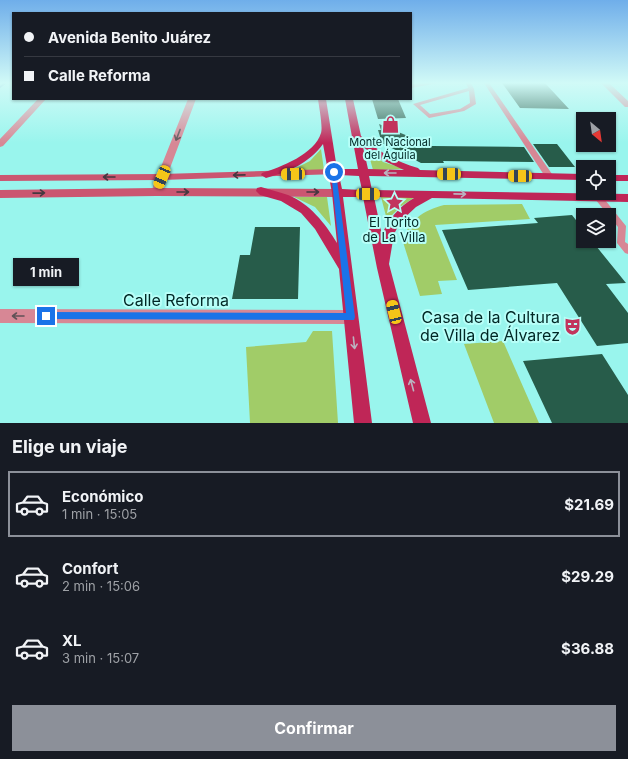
<!DOCTYPE html>
<html lang="es">
<meta charset="utf-8">
<style>
body{margin:0;font-family:Inter,sans-serif;background:#20242c;color:#f1f3f6;height:100vh;display:flex;flex-direction:column;font-size:15px;white-space:nowrap}
*{box-sizing:border-box;margin:0}
p{font-size:13px;color:#9ea1a6}
.icon{flex:none;width:22px;height:22px;fill:none;stroke:currentColor;stroke-width:2;stroke-linecap:round;stroke-linejoin:round}
.map{position:relative;height:423px;overflow:hidden}
.details{display:flex;flex-direction:column;background:#171b24;flex:1}
.details>*{flex:none}
.guide{position:absolute;left:12px;top:12px;width:400px;height:88px;border-radius:0px;box-shadow:0 1px 3px #0004;display:grid;align-content:center;height:88px;padding:0 12px;background:#171b24}
.needle{width:26px;rotate:151deg}
.tools{position:absolute;left:576px;top:112px;display:grid;gap:8px}
.tools a{display:grid;place-items:center;width:40px;height:40px;border-radius:0px;background:#171b24;box-shadow:0 1px 3px #0004;font-size:20px}
.end{position:absolute;width:18px;height:18px;margin:-9px;border:5px solid #1a73e8;background:#fff;box-shadow:0 0 0 2px #fff}
.from{border-radius:50%}
.bubble{position:absolute;height:28px;border-radius:0px;background:#171b24;box-shadow:0 1px 3px #0004;font-size:13px;font-weight:700;line-height:28px;text-align:center}
.car{position:absolute;width:12px;height:24px;margin:-12px -6px;border-radius:5px;box-shadow:0 0 3px 1px #0007;background:linear-gradient(#f5c518 24%,#345 0 40%,#f5c518 0 76%,#345 0 86%,#f5c518 0)}
.guide b{display:flex;align-items:center;gap:14px;height:38px;font-size:15px}
.guide b+b{border-top:1px solid #363941}
.guide i{width:10px;height:10px;background:#f1f3f6}
ul{padding:0;list-style:none}
li{display:flex;align-items:center;gap:12px;height:66px;margin:0 8px 6px;padding:0 4px;border:2px solid transparent;border-radius:0px}
li div{flex:1}
li b{display:block;font-size:15px}
li em{font-style:normal;font-weight:700}
li.current{border-color:#8c9099}
li>.icon{width:36px;height:36px;stroke-width:1.5}
h2{padding:0 12px;font-size:18px;line-height:48px}
.action{display:flex;gap:8px;margin-top:auto;padding:8px 12px}
.action a{flex:1;height:46px;border-radius:0px;background:#8c9099;color:#fff;font-size:16px;font-weight:700;line-height:46px;text-align:center}
.map>svg:first-child{display:block}
</style>
<div class="map">
<svg width="628" height="423" viewBox="0 0 628 423">
<rect width="100%" height="100%" fill="#99f5ed"/>
<!-- green -->
<path fill="#a1cc68" d="M367 148 383 162 405 169 373 170Z
M321 149 324 170H292L310 161Z
M294 197H327L331 226 315 207Z
M381 197H415L400 207 387 220Z
M522 204 530 219 435 225 457 280 438 281 442 294 420 296 403 242C407 221 424 210 444 205Z
M313 331H332L338 423H250L246 347 306 342Z
M503 341 539 423H494L464 344Z"/>
<g fill="none" stroke-linecap="round" stroke-linejoin="round">
<!-- stream -->
<path fill="#3f80b1" fill-rule="evenodd" d="M3 83H7L0 88V86Z"/>
</g>
<!-- building -->
<path fill="#275c4a" d="M502 83H545L569 109 520 108Z
M372 99H398L406 118 378 119Z
M379 124 432 146 524 147 534 162 443 161 444 163H421L382 143 378 130H381Z
M533 144H557L575 167H549Z
M572 215 583 229V241H592L626 283 606 284 628 313V343L597 346 557 283 468 290 442 230 538 223 534 218Z
M255 227H300L298 299H232L240 255H250Z
M602 354 628 395V423H552L523 361Z"/>
<g fill="none" stroke-linecap="round" stroke-linejoin="round">
<!-- service -->
<path fill="#d78795" fill-rule="evenodd" d="M420 83H438L411 88V84Z
M466 83H471L474 89 476 104 464 111 429 118 413 104 468 88ZM469 91 470 103 460 109 430 114 420 105Z
M484 83H489L552 174 553 176 552 178H546Z
M598 194 601 195 626 226 625 242 628 244V254L625 253 617 243 618 227 595 199 594 197Z"/>
<!-- minor -->
<path fill="#d78795" fill-rule="evenodd" d="M601 83H609L628 101V107H625Z
M38 99H46L3 146 0 147V139Z
M188 99H196L161 192 160 195H152L151 192Z
M0 309 351 310 356 312 358 317 356 322 351 324 0 323Z"/>
<!-- secondary -->
<path fill="#cb5671" fill-rule="evenodd" d="M334 169 337 170 339 172 337 174 162 180 0 181V175L162 174Z
M156 188 337 189 341 190 342 193 341 196 337 197 156 196 0 198V190Z"/>
<!-- primary -->
<path fill="#bf2657" fill-rule="evenodd" d="M318 99H326L337 169H358L345 99H353L361 136C378 151 396 162 418 168L420 170 583 174V180L369 176 372 190 628 194V202L432 198 416 207 401 221 394 234 389 264 431 423H413L377 268 363 197H343L372 423H354L339 269 315 229 301 213 281 201 260 195 256 191 257 188 261 187C270 190 280 192 288 195 310 204 325 223 337 243L332 193 323 144C309 163 289 172 266 178L261 175 262 173C281 167 315 154 321 133 323 127 319 107 318 99ZM363 147 380 159 404 170 368 169ZM339 175 359 176 362 190 342 189ZM374 197 414 198C399 207 388 219 382 235Z
M609 175H628V181H609Z"/>
</g>
<!-- one-way arrows -->
<defs><path id="oneway-shaft" d="M-6 0H5M1.5-3L5.5 0L1.5 3" fill="none" stroke-width="1.6" stroke-linecap="round" stroke-linejoin="round"/></defs>
<g stroke="#615257">
<use href="#oneway-shaft" transform="translate(178 135) rotate(111)"/>
<use href="#oneway-shaft" transform="translate(18 316) rotate(-180)"/>
</g>
<g stroke="#bab3c0">
<use href="#oneway-shaft" transform="translate(390 173) rotate(-180)"/>
<use href="#oneway-shaft" transform="translate(460 194) rotate(1)"/>
<use href="#oneway-shaft" transform="translate(354 343) rotate(84)"/>
<use href="#oneway-shaft" transform="translate(412 385) rotate(-105)"/>
</g>
<g stroke="#473740">
<use href="#oneway-shaft" transform="translate(239 175) rotate(179)"/>
<use href="#oneway-shaft" transform="translate(109 177) rotate(180)"/>
<use href="#oneway-shaft" transform="translate(183 192)"/>
<use href="#oneway-shaft" transform="translate(313 192)"/>
<use href="#oneway-shaft" transform="translate(39 193) rotate(-1)"/>
</g>
<!-- sky -->
<linearGradient id="sky" x2="0" y2="1"><stop stop-color="#6faeea"/><stop offset="0.58" stop-color="#d1faf7"/><stop offset="1" stop-color="#d1faf7" stop-opacity="0"/></linearGradient>
<rect width="628" height="143" fill="url(#sky)"/>
<!-- route -->
<path fill="#1a73e8" d="M334 170 336 172 355 317 354 320 43 319 42 316 43 313 46 312 346 313 331 172Z"/>
<!-- icons -->
<defs>
<symbol id="shop-bare" viewBox="-9 -9 18 18"><path d="M-5-2.5h2.3a2.7 3.5 0 0 1 5.4 0H5L5.5 6h-11ZM-1.5-2.5h3a1.5 2.3 0 0 0-3 0Z" fill="#c2345d" stroke="#b7fff8" stroke-width="2.5" paint-order="stroke"/></symbol>
<symbol id="sight-bare" viewBox="-9 -9 18 18"><path d="M0-6L1.8-2.2L6-1.7L2.9 1.2L3.7 5.4L0 3.3L-3.7 5.4L-2.9 1.2L-6-1.7L-1.8-2.2Z" fill="#c2345d" stroke="#b7fff8" stroke-width="2.5" paint-order="stroke"/></symbol>
<symbol id="theatre-bare" viewBox="-9 -9 18 18"><path d="M-5-5.5Q0-4 5-5.5V0Q5 5 0 6Q-5 5-5 0ZM-3.3-2.5H-1v1.5H-3.3ZM1-2.5H3.3v1.5H1ZM-2.8 1Q0 5.5 2.8 1Z" fill="#c2345d" stroke="#b7fff8" stroke-width="2.5" paint-order="stroke"/></symbol>
</defs>
<g fill-rule="evenodd">
<use href="#shop-bare" x="378" y="112" width="25" height="25"/>
<use href="#sight-bare" x="382" y="190" width="25" height="25"/>
<use href="#theatre-bare" x="560" y="314" width="25" height="25"/>
</g>
<g text-anchor="middle" stroke-width="4" stroke-linejoin="round" paint-order="stroke">
<!-- far-poi labels -->
<g font-size="11" fill="#002725" stroke="#b7fff8">
<text x="390" y="146">Monte Nacional<tspan x="390" dy="13">del Águila</tspan></text>
</g>
<!-- poi labels -->
<g font-size="13" fill="#002725" stroke="#b7fff8">
<text x="394" y="227">El Torito<tspan x="394" dy="15">de La Villa</tspan></text>
</g>
<!-- near-street labels -->
<g font-size="16" fill="#002725" stroke="#b7fff8">
<text x="176" y="306">Calle Reforma</text>
</g>
<!-- near-poi labels -->
<g font-size="16" fill="#002725" stroke="#b7fff8" text-anchor="end">
<text x="560" y="323">Casa de la Cultura<tspan x="560" dy="18">de Villa de Álvarez</tspan></text>
</g>
</g>
</svg>
<div class="tools">
<a><svg class="needle" viewBox="-14 -14 28 28"><path d="M0-13l5 13h-10z" fill="#e53935"/><path d="M0 13l5-13h-10z" fill="#9ea1a6"/></svg></a>
<a><svg class="icon" aria-label="locate" viewBox="0 0 24 24"><circle cx="12" cy="12" r="6"/><path d="M12 2v4M12 18v4M2 12h4M18 12h4"/></svg></a>
<a><svg class="icon" aria-label="layers" viewBox="0 0 24 24"><path d="M12 4l9 5-9 5-9-5zM3 14l9 5 9-5"/></svg></a>
</div>
<i class="end from" style="left:334px;top:172px"></i>
<i class="end" style="left:46px;top:316px"></i>
<div class="bubble" style="left:13px;top:258px;width:66px">1 min</div>
<i class="car" style="left:293px;top:174px;rotate:268deg"></i>
<i class="car" style="left:449px;top:174px;rotate:271deg"></i>
<i class="car" style="left:520px;top:176px;rotate:271deg"></i>
<i class="car" style="left:162px;top:177px;rotate:203deg"></i>
<i class="car" style="left:368px;top:194px;rotate:91deg"></i>
<i class="car" style="left:394px;top:312px;rotate:346deg"></i>
<div class="guide">
<b><i class="from"></i>Avenida Benito Juárez</b>
<b><i></i>Calle Reforma</b>
</div>
</div>
<section class="details">
<h2>Elige un viaje</h2>
<ul>
<li class="current"><svg class="icon" aria-label="car" viewBox="0 0 24 24"><path d="M5 17H2v-5l4-1 3-4h7l3 4 3 1v5h-3M9 17h6M6 11h13"/><circle cx="7" cy="17" r="2"/><circle cx="17" cy="17" r="2"/></svg><div><b>Económico</b><p>1 min · 15:05</p></div><em>$21.69</em></li>
<li><svg class="icon" aria-label="car" viewBox="0 0 24 24"><path d="M5 17H2v-5l4-1 3-4h7l3 4 3 1v5h-3M9 17h6M6 11h13"/><circle cx="7" cy="17" r="2"/><circle cx="17" cy="17" r="2"/></svg><div><b>Confort</b><p>2 min · 15:06</p></div><em>$29.29</em></li>
<li><svg class="icon" aria-label="car" viewBox="0 0 24 24"><path d="M5 17H2v-5l4-1 3-4h7l3 4 3 1v5h-3M9 17h6M6 11h13"/><circle cx="7" cy="17" r="2"/><circle cx="17" cy="17" r="2"/></svg><div><b>XL</b><p>3 min · 15:07</p></div><em>$36.88</em></li>
</ul>
<div class="action"><a>Confirmar</a></div>
</section>
